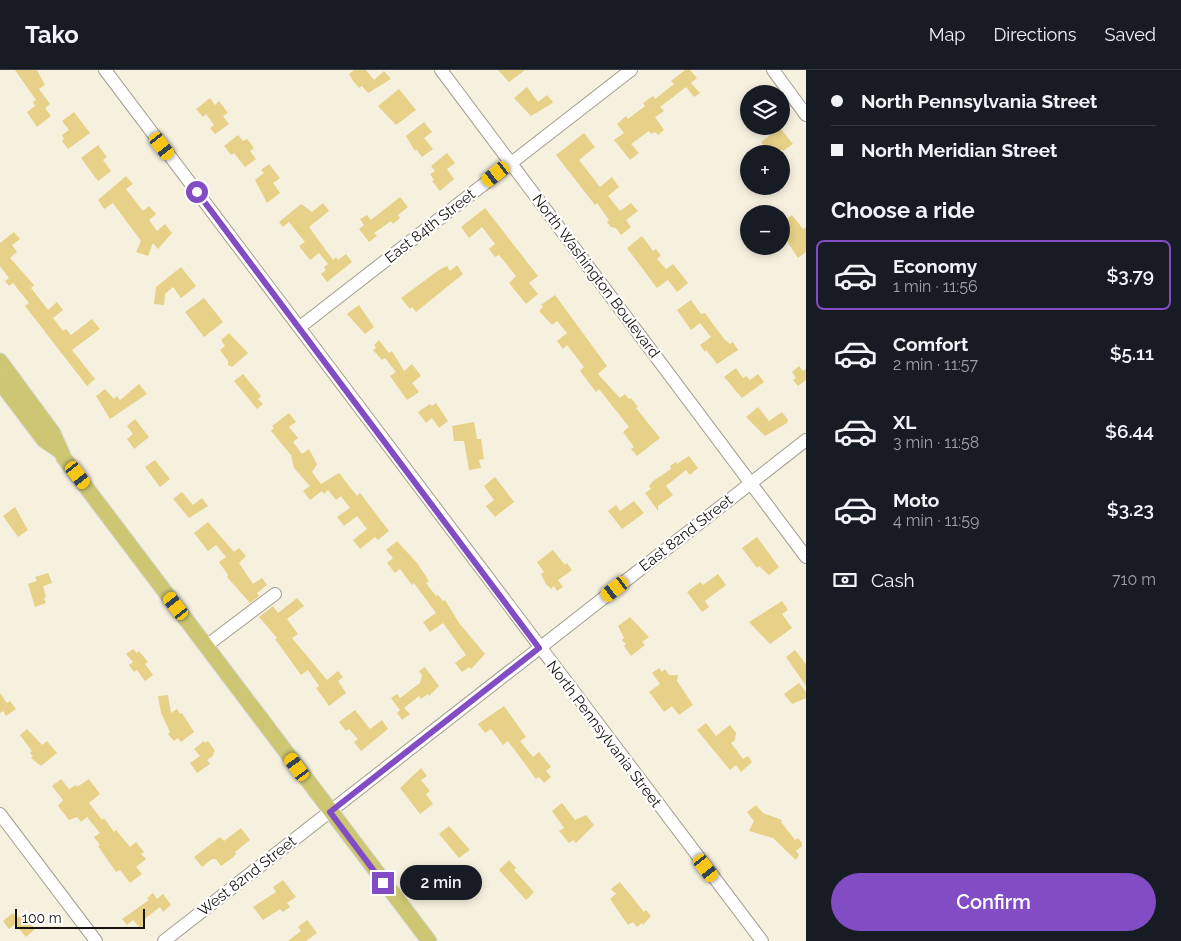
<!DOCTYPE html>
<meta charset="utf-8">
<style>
body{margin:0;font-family:Raleway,sans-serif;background:#242831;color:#f1f3f6;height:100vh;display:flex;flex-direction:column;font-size:19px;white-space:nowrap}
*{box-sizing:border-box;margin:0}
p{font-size:16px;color:#9ea1a6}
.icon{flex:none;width:28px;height:28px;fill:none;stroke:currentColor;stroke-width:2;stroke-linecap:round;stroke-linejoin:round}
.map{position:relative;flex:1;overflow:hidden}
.details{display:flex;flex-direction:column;background:#171b24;width:375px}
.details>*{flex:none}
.guide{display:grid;align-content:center;height:110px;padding:0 25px;background:#171b24}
.tools{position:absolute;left:740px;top:15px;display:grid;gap:10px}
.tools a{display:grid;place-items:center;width:50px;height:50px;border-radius:50%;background:#171b24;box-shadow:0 2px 8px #0003;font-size:25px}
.scale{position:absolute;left:15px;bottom:12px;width:130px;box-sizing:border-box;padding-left:5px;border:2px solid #15130d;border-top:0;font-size:14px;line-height:18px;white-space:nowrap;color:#15130d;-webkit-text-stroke:4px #fff;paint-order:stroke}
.end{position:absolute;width:22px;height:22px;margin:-11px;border:6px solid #814cc4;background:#fff;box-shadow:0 0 0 2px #fff}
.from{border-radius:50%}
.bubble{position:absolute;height:35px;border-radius:18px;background:#171b24;box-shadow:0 2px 8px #0003;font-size:16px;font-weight:600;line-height:35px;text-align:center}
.car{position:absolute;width:15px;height:30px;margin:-15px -8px;border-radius:6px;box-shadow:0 0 4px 1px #0007;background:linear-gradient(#f5c518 24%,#345 0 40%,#f5c518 0 76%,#345 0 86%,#f5c518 0)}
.guide b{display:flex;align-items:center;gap:18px;height:48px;font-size:19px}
.guide b+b{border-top:1px solid #363941}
.guide i{width:12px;height:12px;background:#f1f3f6}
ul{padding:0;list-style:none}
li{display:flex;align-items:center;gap:15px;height:70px;margin:0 10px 8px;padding:0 15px;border:2px solid transparent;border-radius:8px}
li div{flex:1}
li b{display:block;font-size:19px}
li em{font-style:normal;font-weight:600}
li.current{border-color:#814cc4}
li>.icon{width:45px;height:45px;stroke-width:1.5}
h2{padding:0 25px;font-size:22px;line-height:60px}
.pay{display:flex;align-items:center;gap:12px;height:55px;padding:0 25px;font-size:19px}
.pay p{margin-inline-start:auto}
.primary-button{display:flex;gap:10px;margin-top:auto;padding:10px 25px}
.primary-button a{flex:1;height:58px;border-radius:30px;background:#814cc4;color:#fff;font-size:20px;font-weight:600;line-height:58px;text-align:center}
header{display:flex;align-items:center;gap:30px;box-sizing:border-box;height:70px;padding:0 25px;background:#171b24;border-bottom:1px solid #363941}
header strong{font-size:24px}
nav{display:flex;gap:28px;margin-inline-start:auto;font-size:18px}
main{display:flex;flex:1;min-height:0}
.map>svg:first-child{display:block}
</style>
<header>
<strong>Tako</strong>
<nav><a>Map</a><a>Directions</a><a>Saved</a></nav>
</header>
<main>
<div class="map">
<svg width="806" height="871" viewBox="0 0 806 871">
<rect width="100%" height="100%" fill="#f6f1df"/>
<!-- building -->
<path fill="#e7d087" d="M15 0H37L45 15 39 19 50 34 45 38 51 46 37 57 27 42 35 36 33 32 36 30Z
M354 0H366L374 10 384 1 391 9 368 23 362 16 359 18 354 12 349 4Z
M498 0H525L509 12Z
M685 0H690L697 8 691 13 700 23 694 27 686 17 660 37 664 41 655 47 664 60 658 65 655 62 651 64 649 61 631 74 639 83 630 90 614 70 624 63 617 54 626 46 628 49 645 36 643 33 653 26 655 29 674 14 671 11Z
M527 17 538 32 547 25 553 32 551 34 531 46 514 28Z
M399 19 416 40 396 55 378 36Z
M210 28 215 35 219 31 228 43 223 46 229 54 215 64 210 58 214 55 206 44 203 47 196 39Z
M74 42 90 63 68 79 62 71 64 69 62 65 69 60 62 51Z
M424 52 432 62 424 68 433 79 422 87 416 79 415 81 406 66Z
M780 58 793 74 783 81 782 79 776 84H769L761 72Z
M584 63 595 77 579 90 600 117 612 107 619 117 608 126 620 141 631 133 638 141 626 150 631 157 621 165 616 158 611 157 607 152 609 150 597 133 595 135 556 85Z
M238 65 243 71 247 69 254 78 250 81 256 89 245 97 234 83 231 85 224 76Z
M98 75 107 87 103 90 111 101 98 111 81 88Z
M447 83 455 93 447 99 454 109 440 121 432 111 434 110 430 104 435 101 431 96Z
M269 94 280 108 273 113 280 123 267 133 255 110 264 103 261 100Z
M126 106 133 114 126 119 143 141 149 136 156 144 149 150 157 161 165 154 172 163 158 179 153 173 148 186 136 182 141 171 113 133 104 139 98 130Z
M400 127 408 137 398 145 400 148 393 154 391 151 374 163 377 166 369 172 359 159 364 155 360 149 367 145 371 150Z
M323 133 329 141 309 157 333 190 336 187 338 190 346 184 352 192 327 212 321 204 326 200 324 197 328 194 319 183 310 190 299 176 305 172 289 152 283 157 279 152 301 134 312 142Z
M485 138 538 206 529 213 538 224 526 234 509 213 516 206 499 185 495 187 489 179 495 174 482 157 469 168 461 157Z
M792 145 803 159 806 157V182L798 188 783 165 791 160 784 151Z
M14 162 20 169 12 175 17 182 10 188 34 215 31 218 48 240 57 232 63 240 53 248 63 261 66 259 71 265 92 249 100 259 72 280 95 309 87 316 25 236 29 233 13 213 9 216 5 211 9 208 0 196V173Z
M642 166 653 181 656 179 661 186 657 189 666 199 673 194 688 213 677 222 668 210 657 218 627 178Z
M457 195 463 204 416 242 412 237 410 239 401 228 439 200 447 196 450 201Z
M181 197 196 216 181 228 173 217 165 224 164 235 154 234 156 217Z
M555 225 607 296 598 304 620 328 625 324 629 329 631 328 638 337 636 338 660 368 637 386 631 379 634 377 623 362 629 357 599 319 596 322 580 301 584 297 567 275 563 279 557 271 567 263 557 251 552 255 539 241 543 237 541 235Z
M204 228 223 252 204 267 185 242Z
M691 230 701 244 705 243 724 269 730 274 733 272 738 280 717 294 706 280 705 282 700 275 711 267 700 253 691 260 677 240Z
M359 235 374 257 365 264 347 244Z
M229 263 248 283 232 297 228 295V291L220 280 225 276 221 270Z
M379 270 389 283 392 281 404 301 412 294 421 306 412 313 419 322 407 330 390 306 396 302 385 288 382 290 373 280 376 278 374 275Z
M799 296 803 301 806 299V310L798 316 793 310 796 308 792 302Z
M736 298 743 308 746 306 750 310 758 304 764 312 742 328 724 307Z
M243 304 261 326 258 329 263 334 257 339 234 311Z
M139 314 147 324 110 349 96 326 105 319 114 329 117 326 120 330Z
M436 333 448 351 439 358 432 348 426 353 418 342 430 334 432 336Z
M758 337 769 351 782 342 788 350 787 353 765 366 746 347Z
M289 343 296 352 289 357 298 368 293 372 302 384 309 379 317 394 312 402 321 414 339 403 357 426 360 423 389 461 378 470 375 467 360 479 353 470 367 459 357 446 344 456 337 447 350 438 341 426 336 430 328 420 324 424 322 421 310 430 303 421 310 416 294 398 291 385 271 361 274 358 272 356Z
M135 349 149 367 134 379 127 369 133 364 127 356Z
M474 352 477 369H481L484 389 479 390 481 398 469 400 464 371H454L452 356Z
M689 386 698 398 690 405 686 400 666 416 673 425 658 436V441L645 423 651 419 649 416 653 411 671 399 670 396 676 392 677 394Z
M155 390 170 409 160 417 145 397Z
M495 407 514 432 495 447 486 436 494 430 484 416Z
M182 422 193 435 202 428 208 436 189 448 173 429Z
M634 431 644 443 622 459 608 441 616 435 620 441Z
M15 437 28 460 18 467 3 446Z
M208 452 234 482 239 478 246 486 239 493 253 514 262 508 267 515 257 523 259 526 250 533 227 507 228 505 219 492 226 487 216 475 208 481 194 463Z
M757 467 779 497 769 505 759 496 757 498 742 478Z
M397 471 417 493 429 511 426 513 436 526 438 525 443 531 445 530 459 553 485 584 471 599 469 597 462 602 455 593 466 585 443 553 430 562 423 552 436 543 414 513 412 515 400 499 395 503 387 493 393 488 386 480Z
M553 480 565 495 567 493 572 500 558 510 563 517 557 521 554 516 551 519 546 514 541 504 544 502 537 492Z
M48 503 52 513 43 516 46 527 44 528 46 533 35 537 28 514 37 511 35 507Z
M718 504 726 515 705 531 709 537 702 542 687 522 700 512 703 515Z
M297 528 304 536 287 549 298 564 292 568 327 610 338 601 343 607 338 611 346 623 329 636 316 618 319 616 308 600 301 605 275 569 277 568 259 547 273 536 278 543Z
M782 531 788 540 782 544 792 558 770 574 749 552Z
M630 547 649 567 642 572 645 575 631 586 624 576 626 574 622 570 624 568 618 556Z
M133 579 137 583 139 581 148 592 145 594 153 605 145 611 137 600 134 602 129 595 133 592 126 584Z
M795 580 806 594V616L786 587Z
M425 597 439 616 429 626 428 624 421 629 419 626 404 638 410 644 402 650 397 643 400 640 391 628 397 624 400 628 420 613 422 605 419 601Z
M659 598 662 602 665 599 669 605H678L677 611 693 635 679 645 672 636 664 642 649 622 660 614 652 603Z
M799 613 806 622V628L792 634 784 624Z
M0 623 7 633 10 631 16 639 6 646 3 641 0 643Z
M168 625 171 643 177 639 180 644 182 643 194 662 181 672 178 668 174 671 168 664 170 662 161 643 158 626Z
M504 636 526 667 520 671 533 687 539 682 551 697 546 701 551 707 544 713 539 707 536 709 508 671 503 675 491 659 485 663 478 654Z
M355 640 370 659 382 650 388 659 361 681 354 672 358 669 349 659 346 661 339 652Z
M706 653 716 666 730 655 736 663 735 670 731 673 743 689 748 686 752 692 741 702 736 695 730 700 697 660Z
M27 659 42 675 47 671 57 683 41 696 31 688 33 686 30 683 32 681 20 665Z
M204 671 205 673 208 671 215 681 213 683 214 685 207 690 210 694 197 703 190 693 200 686 194 679Z
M421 698 427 706 421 710 430 721 426 724 433 734 420 744 400 718Z
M61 709 69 719 76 715 77 717 89 709 100 724 89 733 102 750 104 748 114 762 116 760 130 777 136 772 144 782 141 784 146 789 136 797 142 804 130 813 120 800 116 802 98 776 100 775 94 767 100 763 87 747 81 752 77 747 69 750 58 736 63 730 52 716Z
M562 733 575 750 586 745 594 755 576 773 573 770 569 773 559 761 564 758 552 741Z
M756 735 763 743 782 750 781 752 795 770 798 768 802 773V776L796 781 799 785 796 790 773 768 749 761 754 751 747 742Z
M449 756 470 780 459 788 439 764Z
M241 758 250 770 235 782 236 784 232 788 221 796 216 789H212L202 797 194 787 220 767 224 771Z
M509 790 516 798 514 800 534 822 526 830 499 800Z
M283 810 296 827 287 833 290 837 283 842 280 839 263 850 253 837 276 822 273 817Z
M620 812 644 842 646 840 651 846 643 855 642 853 637 857 633 852 628 855 610 829 616 824 611 819Z
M153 823 157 829 163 824 171 835 163 842 160 837 143 850 146 853 140 858 133 850 127 855 122 849 149 830 147 828Z
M13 843 17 848 23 844 35 859 26 867 15 854 9 859 3 851Z
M307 850 317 863 306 871H288L301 861 298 857Z"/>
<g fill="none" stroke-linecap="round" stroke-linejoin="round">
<defs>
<path id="minor" d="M105 0 762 871
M441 0 806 487
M773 0 806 45
M300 257 631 0
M206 576 275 524
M0 744 96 871
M164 871 806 370"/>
<path id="major" d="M0 291 53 363 64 388 429 871
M0 312 44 370 60 381"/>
</defs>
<!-- minor casing -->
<use href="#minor" stroke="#a39e8e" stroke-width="14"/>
<!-- major casing -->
<use href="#major" stroke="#dad9d8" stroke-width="17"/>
<!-- minor -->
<use href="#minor" stroke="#fff" stroke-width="12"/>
<!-- major -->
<use href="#major" stroke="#cdc773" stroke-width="15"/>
</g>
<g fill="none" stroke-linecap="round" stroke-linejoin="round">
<!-- route -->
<path stroke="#814cc4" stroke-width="6" d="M197 122 539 578 330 742 383 813"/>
</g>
<g text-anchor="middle" stroke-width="4.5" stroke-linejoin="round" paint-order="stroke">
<!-- street labels -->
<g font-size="15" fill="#15130d" stroke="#fff">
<text transform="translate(430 156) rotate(-38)" y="5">East 84th Street</text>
<text transform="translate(596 206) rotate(53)" y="5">North Washington Boulevard</text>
<text transform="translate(686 463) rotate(-38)" y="5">East 82nd Street</text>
<text transform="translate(604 664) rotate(53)" y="5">North Pennsylvania Street</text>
<text transform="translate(247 806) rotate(-38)" y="5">West 82nd Street</text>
</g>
</g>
</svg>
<div class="tools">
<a><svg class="icon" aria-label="layers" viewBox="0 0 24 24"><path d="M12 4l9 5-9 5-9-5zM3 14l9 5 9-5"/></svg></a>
<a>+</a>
<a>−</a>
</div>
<div class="scale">100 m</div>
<i class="end from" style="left:197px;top:122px"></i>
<i class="end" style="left:383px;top:813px"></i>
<div class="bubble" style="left:400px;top:795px;width:82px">2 min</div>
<i class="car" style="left:162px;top:76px;rotate:143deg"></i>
<i class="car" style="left:496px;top:104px;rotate:232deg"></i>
<i class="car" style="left:78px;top:405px;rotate:143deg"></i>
<i class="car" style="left:615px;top:519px;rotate:232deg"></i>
<i class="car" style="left:176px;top:536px;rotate:323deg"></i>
<i class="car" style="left:297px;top:697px;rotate:324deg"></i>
<i class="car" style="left:706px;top:798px;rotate:143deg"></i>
</div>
<section class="details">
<div class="guide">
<b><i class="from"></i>North Pennsylvania Street</b>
<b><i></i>North Meridian Street</b>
</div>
<h2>Choose a ride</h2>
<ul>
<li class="current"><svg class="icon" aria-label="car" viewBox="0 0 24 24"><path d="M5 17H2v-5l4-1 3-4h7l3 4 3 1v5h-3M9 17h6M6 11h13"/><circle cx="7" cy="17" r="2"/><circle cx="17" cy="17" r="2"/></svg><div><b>Economy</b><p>1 min · 11:56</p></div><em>$3.79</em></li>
<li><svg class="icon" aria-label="car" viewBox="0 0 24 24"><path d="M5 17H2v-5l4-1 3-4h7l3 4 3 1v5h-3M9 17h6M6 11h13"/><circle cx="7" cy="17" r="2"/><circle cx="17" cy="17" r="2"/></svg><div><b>Comfort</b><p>2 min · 11:57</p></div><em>$5.11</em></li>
<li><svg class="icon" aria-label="car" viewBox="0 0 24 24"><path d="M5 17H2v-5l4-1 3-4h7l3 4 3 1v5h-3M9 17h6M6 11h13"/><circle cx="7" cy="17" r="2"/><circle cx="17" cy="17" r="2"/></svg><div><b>XL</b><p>3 min · 11:58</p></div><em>$6.44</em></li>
<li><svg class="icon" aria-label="car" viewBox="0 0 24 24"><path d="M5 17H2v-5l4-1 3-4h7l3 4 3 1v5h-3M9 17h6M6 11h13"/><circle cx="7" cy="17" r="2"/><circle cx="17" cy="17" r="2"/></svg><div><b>Moto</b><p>4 min · 11:59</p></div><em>$3.23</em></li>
</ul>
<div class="pay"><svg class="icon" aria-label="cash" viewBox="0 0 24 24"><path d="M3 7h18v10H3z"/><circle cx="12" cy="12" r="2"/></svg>Cash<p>710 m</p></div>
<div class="primary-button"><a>Confirm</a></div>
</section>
</main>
